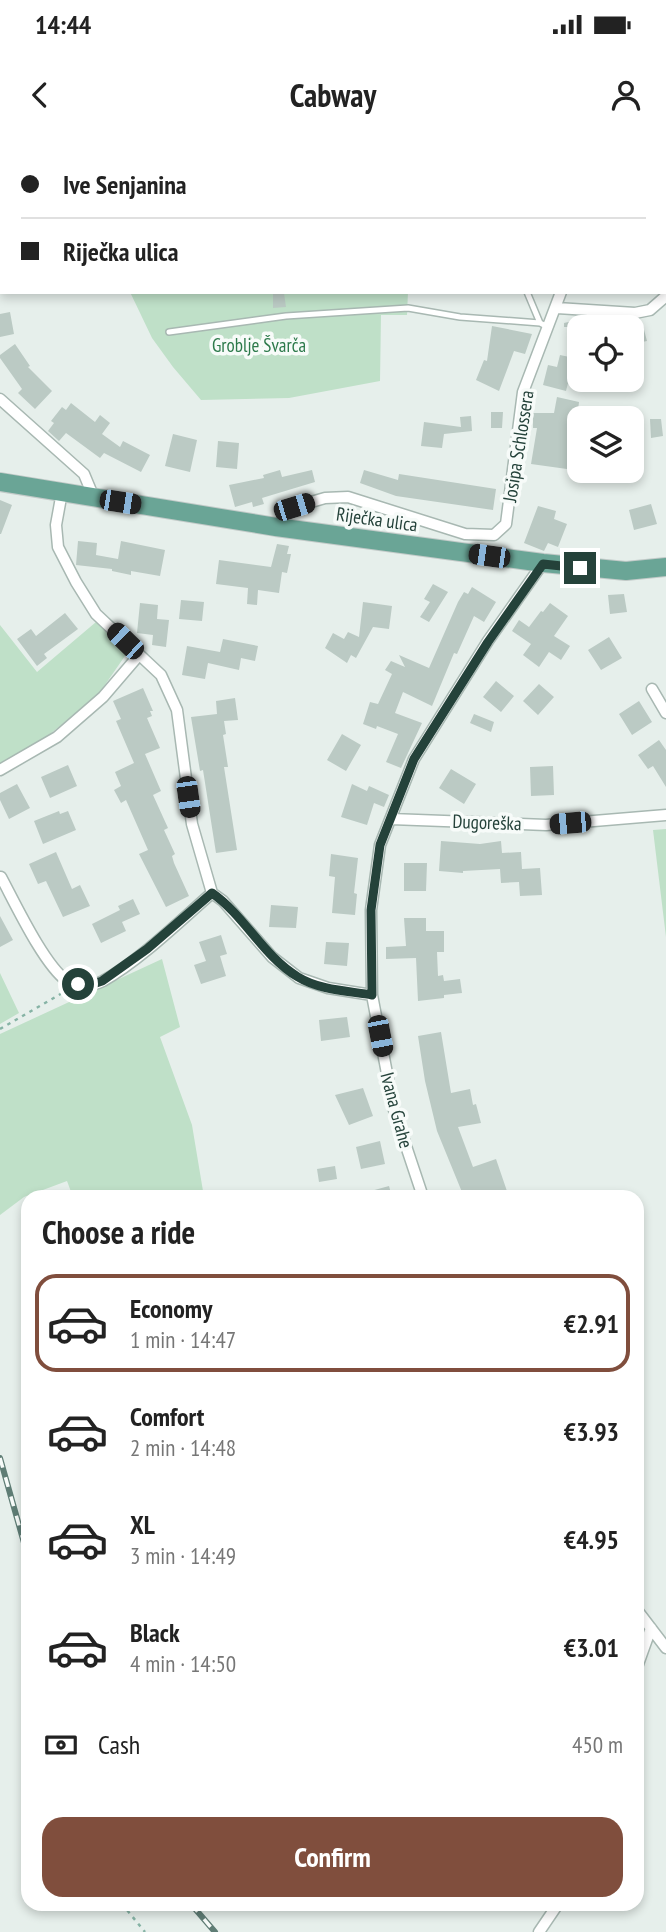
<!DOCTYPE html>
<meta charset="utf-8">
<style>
body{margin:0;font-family:"PT Sans Narrow",sans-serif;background:#f2f2f2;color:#222;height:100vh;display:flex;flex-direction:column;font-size:26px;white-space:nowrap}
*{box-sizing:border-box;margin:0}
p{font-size:23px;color:#767676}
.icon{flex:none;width:38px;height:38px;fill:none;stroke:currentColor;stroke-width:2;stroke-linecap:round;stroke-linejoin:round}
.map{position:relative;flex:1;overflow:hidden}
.side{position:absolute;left:21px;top:1050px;width:623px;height:721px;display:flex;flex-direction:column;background:#fff;border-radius:21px;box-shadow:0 4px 10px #0003}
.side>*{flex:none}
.hud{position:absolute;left:0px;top:0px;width:667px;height:154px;box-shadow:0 4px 10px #0003;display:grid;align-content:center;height:154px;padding:0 21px;background:#fff}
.buttons{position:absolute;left:567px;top:175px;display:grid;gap:14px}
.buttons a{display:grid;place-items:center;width:77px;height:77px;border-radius:14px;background:#fff;box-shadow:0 4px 10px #0003;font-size:35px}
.end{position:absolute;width:32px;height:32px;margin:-16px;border:9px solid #24423a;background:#fff;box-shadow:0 0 0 4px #fff}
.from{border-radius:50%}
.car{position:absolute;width:21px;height:42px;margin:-21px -10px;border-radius:9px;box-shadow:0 0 5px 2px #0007;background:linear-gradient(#222 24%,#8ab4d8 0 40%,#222 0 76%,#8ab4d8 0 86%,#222 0)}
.hud b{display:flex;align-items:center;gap:24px;height:66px;font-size:26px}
.hud b+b{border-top:2px solid #e0e0e0}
.hud i{width:18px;height:18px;background:#222}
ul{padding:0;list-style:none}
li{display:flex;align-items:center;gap:21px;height:98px;margin:0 14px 10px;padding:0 7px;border:4px solid transparent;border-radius:21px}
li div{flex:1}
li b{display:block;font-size:26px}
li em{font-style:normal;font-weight:700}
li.current{border-color:#804e3d}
li>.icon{width:63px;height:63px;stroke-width:1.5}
h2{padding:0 21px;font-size:32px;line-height:84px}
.pay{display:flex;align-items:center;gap:18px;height:77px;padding:0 21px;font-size:26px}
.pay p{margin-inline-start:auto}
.cta{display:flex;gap:14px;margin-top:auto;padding:14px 21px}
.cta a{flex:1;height:80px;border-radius:21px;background:#804e3d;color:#fff;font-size:28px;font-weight:700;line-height:80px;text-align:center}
.status{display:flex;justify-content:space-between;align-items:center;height:49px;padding:0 35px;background:#fff;direction:ltr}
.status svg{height:19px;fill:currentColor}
header{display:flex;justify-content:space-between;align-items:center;height:91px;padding:0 21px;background:#fff;font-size:32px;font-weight:700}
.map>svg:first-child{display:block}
</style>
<div class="status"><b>14:44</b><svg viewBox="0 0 49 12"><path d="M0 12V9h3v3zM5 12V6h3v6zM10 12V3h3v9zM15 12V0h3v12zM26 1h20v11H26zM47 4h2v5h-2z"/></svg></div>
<header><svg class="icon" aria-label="back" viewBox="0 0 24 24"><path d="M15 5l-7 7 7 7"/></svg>Cabway<svg class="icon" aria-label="person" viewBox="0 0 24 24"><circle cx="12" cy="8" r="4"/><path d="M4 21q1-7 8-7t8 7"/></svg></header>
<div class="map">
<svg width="666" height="1792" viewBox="0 0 666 1792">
<rect width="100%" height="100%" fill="#e6efeb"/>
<!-- green -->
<path fill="#bfe0c8" d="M69 0H512L515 2H71Z
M130 152H408L407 175H381L380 241 289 258 201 260 173 227 152 198Z
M96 482 127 513 98 555 34 607 0 624V485L37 532Z
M666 689V797L653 690Z
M162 819 180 887 160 897 192 985 204 1057H73L67 1041 24 1057 0 1075V894Z
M0 833 19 873 0 884Z"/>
<!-- building -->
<path fill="#bbcac4" d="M284 153 286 167 273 168V154Z
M10 172 14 194 0 197V174Z
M586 178H596L598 187H564V183Z
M492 186 532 194 525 214 514 211 499 251 476 240 484 220 487 221Z
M643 186 647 201 632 204V189Z
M15 204 30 226 28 227 52 251 35 269 18 253 22 249 0 218V215Z
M560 215 579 219V241L569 239 566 251 543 245 548 225 557 227Z
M557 257 579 262 576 287H578L571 303 567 329 531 324 537 288H533V273H554Z
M71 263 95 282 100 275 110 283 102 294 120 307 123 301 150 315 141 332 104 313 100 318 66 293 59 301 48 291 54 283 51 281 62 267 66 270Z
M491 272H503L502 288H491Z
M471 276 472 291 444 294 442 308 421 306 424 282 461 287 460 277Z
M650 279H661L663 296 651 298Z
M173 294 197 300 190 332 165 326Z
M218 301 239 303 237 329 216 327Z
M280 330 282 337 312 330 315 342 262 358 264 364 253 367 252 362 235 367 229 345 264 338 263 335Z
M364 330 398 340 399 334 496 349 493 370 396 356 360 343Z
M0 360 12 365 1 394H0Z
M651 364 657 384 634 390 629 370Z
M538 366 556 371 554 379 567 384 558 407 548 403 544 411 524 403Z
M78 401 97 403 96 415 118 419 121 401 165 410 160 436 131 431V435L112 431V429L76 425Z
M277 404 289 406 287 414H291L287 433 282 432 279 453 258 450 257 465 247 464 248 448 216 444 219 420 271 427Z
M433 444 448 452 429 482 420 477 430 462 424 459Z
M472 447 496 462 484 482 474 476 457 514 454 513 432 566 403 552 395 573 422 583 401 628 386 622 398 594 377 586 376 589 363 584 370 562 378 564 392 534 385 530 391 521 405 527 399 515 429 528 458 462 464 452 468 454Z
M624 454 627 472 610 474 608 455Z
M181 460 204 462 202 481 179 479Z
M363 462 392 466 389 489 373 487 356 518 351 515 347 523 325 508 333 493 344 499 348 492 359 497Z
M140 463 158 465 157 479 169 480 166 507 152 505 153 495 137 493Z
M550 463 568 476 554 496 570 506 561 520 549 512 539 527 523 515 531 504 512 491 519 480 529 487 541 471 543 472Z
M65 473 78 489 44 514 47 518 37 526 17 499 31 489 36 496Z
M609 497 622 518 601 530 588 510Z
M223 499 258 506 255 521 241 518 239 530 208 523 205 539 182 535 187 506 220 512Z
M496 541 514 556 501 572 483 557Z
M539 544 554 557 538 575 523 561Z
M143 548 153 571H150L152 576 147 578 160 608 145 614 161 651 153 655 168 688 164 690 175 714 172 716 174 723 189 756 166 767 139 714 148 710 126 660 121 663 114 650 121 646 115 632 134 623 116 581 121 579 113 561Z
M235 558 238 580 224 581 226 594 223 595 228 627H224L237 710 216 713 203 630 200 631 191 577 217 574 216 561Z
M639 561 652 582 632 595 619 574Z
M474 574 494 582 491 592 470 583Z
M342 594 361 605 346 631 327 620Z
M659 600 666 610V647L653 626 648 629 638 615Z
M68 625 77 646 50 658 41 637Z
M553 626 554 655 531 656 530 627Z
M451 629 476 644 464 664 439 648Z
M17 644 30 668 9 679 0 660V653Z
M352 644 367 651 369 646 389 655 384 667 374 663 367 685 341 677Z
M59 671 60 674 68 671 76 690 43 704 34 681Z
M441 701 480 704 501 701 502 713 521 712 522 729 540 728 542 755 520 756 519 742 501 743 500 729 463 731V733L439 731Z
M56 712 72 749 80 745 90 766 63 777 46 741 38 744 29 724Z
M331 714 358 718 354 753 357 754 355 775 332 773 335 737 329 736Z
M404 723H427L426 751H404Z
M133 759 140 774 122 782 126 791 101 803 92 784 120 770 118 766Z
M271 765 298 767 296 788 269 787Z
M0 776 13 800 0 807Z
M404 778H426V791H444V812H437L438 836 443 835 444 841 460 839 462 853 444 855V858L418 861 416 818 386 819V807L406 806Z
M221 795 227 814 220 816 226 836 201 844 194 825 206 821 199 802Z
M326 802 349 803 347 826 324 824Z
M347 877 350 897 321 901 319 880Z
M441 892 451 953 470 949 473 965 476 964 481 983 458 987 473 1027 496 1019 509 1057H464L437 991 425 941 418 896Z
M363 948 373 976 349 985 335 955Z
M380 1001 385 1024 361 1029 356 1007Z
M335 1026 337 1039 319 1042 317 1029Z
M389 1046 392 1057H360V1054Z"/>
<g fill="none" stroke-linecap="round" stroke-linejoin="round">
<defs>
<path id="lane" d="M527 152 540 183
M169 192 286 176 408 168 460 177 540 183 548 187"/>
<path id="street" d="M602 2 603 0
M557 168 635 173 650 170 666 156
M0 259 84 334 94 358
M62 352 56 385 58 407 76 442 96 474 161 535 177 570 192 684 212 753 223 761 272 817 299 838 328 848 372 855
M276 387 294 367 325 358 348 357 465 394 494 395 506 384 523 252 561 152
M652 549 666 573
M0 630 57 597 103 557 139 515
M391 679 546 685 666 675
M1 737C15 763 44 825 67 841 77 847 93 846 103 841 139 821 180 781 212 753
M423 1057 394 970 372 855 371 770 380 705 414 619 488 501 543 423
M637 1470 666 1508
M637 1527 651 1488
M539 1792 558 1764"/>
<path id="primary" d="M0 342 276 387 543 423 626 431 666 427"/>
</defs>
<!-- lane casing -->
<use href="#lane" stroke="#a8b8b2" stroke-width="8"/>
<!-- street casing -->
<use href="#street" stroke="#a8b8b2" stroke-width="13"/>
<!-- primary casing -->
<use href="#primary" stroke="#c2cac8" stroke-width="20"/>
<!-- path -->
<path stroke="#86b3a5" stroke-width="2.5" stroke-dasharray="3.5 5" stroke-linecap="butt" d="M0 889 64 852
M122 1764 145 1792"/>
<!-- lane -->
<use href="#lane" stroke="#fff" stroke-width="5"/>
<!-- street -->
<use href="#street" stroke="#fff" stroke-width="10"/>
<!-- primary -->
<use href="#primary" stroke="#6aa596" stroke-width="18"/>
<defs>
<path id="rail" d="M0 1318 28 1417
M191 1764 215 1792"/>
</defs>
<!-- rail casing -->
<use href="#rail" stroke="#5f7d75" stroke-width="6"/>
<!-- rail -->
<use href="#rail" stroke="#f7fbf9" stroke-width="3.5" stroke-dasharray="10" stroke-linecap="butt"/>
</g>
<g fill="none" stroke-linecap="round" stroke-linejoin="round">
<!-- route -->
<path stroke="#24423a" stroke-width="9" d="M78 844 87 846 102 841 147 809 212 753C245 776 263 816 298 837 319 850 348 851 372 855L371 770 380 705 414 619 488 502 543 424 580 428"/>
</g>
<g text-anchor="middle" stroke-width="7" stroke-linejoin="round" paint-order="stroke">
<!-- park labels -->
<g font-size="19" fill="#2d7a4b" stroke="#f7fbf9">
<text x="259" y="212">Groblje Švarča</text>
</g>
<!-- street labels -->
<g font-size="19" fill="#24423a" stroke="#f7fbf9">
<text transform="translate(518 306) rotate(-81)" y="7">Josipa Schlossera</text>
<text transform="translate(377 379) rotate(8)" y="7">Riječka ulica</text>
<text transform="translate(487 682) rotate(2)" y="7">Dugoreška</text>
<text transform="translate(397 970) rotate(75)" y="7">Ivana Grahe</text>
</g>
</g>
</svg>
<div class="buttons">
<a><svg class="icon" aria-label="locate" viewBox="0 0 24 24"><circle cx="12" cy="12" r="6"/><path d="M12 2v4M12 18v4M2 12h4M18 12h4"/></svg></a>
<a><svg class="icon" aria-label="layers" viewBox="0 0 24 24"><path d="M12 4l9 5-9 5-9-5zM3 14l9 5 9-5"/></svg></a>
</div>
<i class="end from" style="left:78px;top:844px"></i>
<i class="end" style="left:580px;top:428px"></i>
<i class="car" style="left:120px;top:362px;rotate:99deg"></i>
<i class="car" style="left:294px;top:367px;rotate:73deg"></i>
<i class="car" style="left:489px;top:416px;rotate:278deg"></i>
<i class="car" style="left:125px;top:501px;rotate:314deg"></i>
<i class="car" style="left:188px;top:657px;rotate:172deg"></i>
<i class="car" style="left:570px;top:683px;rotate:265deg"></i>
<i class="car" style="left:380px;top:896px;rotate:169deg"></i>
<div class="hud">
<b><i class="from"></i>Ive Senjanina</b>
<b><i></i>Riječka ulica</b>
</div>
<section class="side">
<h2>Choose a ride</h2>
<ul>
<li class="current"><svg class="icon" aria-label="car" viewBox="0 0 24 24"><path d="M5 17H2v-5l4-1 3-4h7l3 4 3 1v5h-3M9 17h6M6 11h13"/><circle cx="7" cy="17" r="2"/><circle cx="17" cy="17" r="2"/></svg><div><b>Economy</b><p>1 min · 14:47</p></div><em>€2.91</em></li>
<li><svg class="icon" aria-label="car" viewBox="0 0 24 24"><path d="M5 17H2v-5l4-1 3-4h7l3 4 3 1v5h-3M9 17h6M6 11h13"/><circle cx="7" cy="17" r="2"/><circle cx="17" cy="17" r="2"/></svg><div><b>Comfort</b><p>2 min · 14:48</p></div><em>€3.93</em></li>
<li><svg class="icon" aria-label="car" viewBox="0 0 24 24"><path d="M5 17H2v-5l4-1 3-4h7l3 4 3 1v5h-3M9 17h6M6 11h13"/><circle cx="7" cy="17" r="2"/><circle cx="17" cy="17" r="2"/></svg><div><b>XL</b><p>3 min · 14:49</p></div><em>€4.95</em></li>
<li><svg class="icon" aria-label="car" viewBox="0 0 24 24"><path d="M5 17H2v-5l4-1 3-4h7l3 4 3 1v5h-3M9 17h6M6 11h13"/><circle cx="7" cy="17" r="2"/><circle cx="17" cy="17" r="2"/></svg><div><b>Black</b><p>4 min · 14:50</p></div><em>€3.01</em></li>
</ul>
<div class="pay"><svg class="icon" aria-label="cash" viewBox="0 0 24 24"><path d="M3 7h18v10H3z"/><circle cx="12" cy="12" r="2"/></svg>Cash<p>450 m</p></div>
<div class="cta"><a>Confirm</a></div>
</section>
</div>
